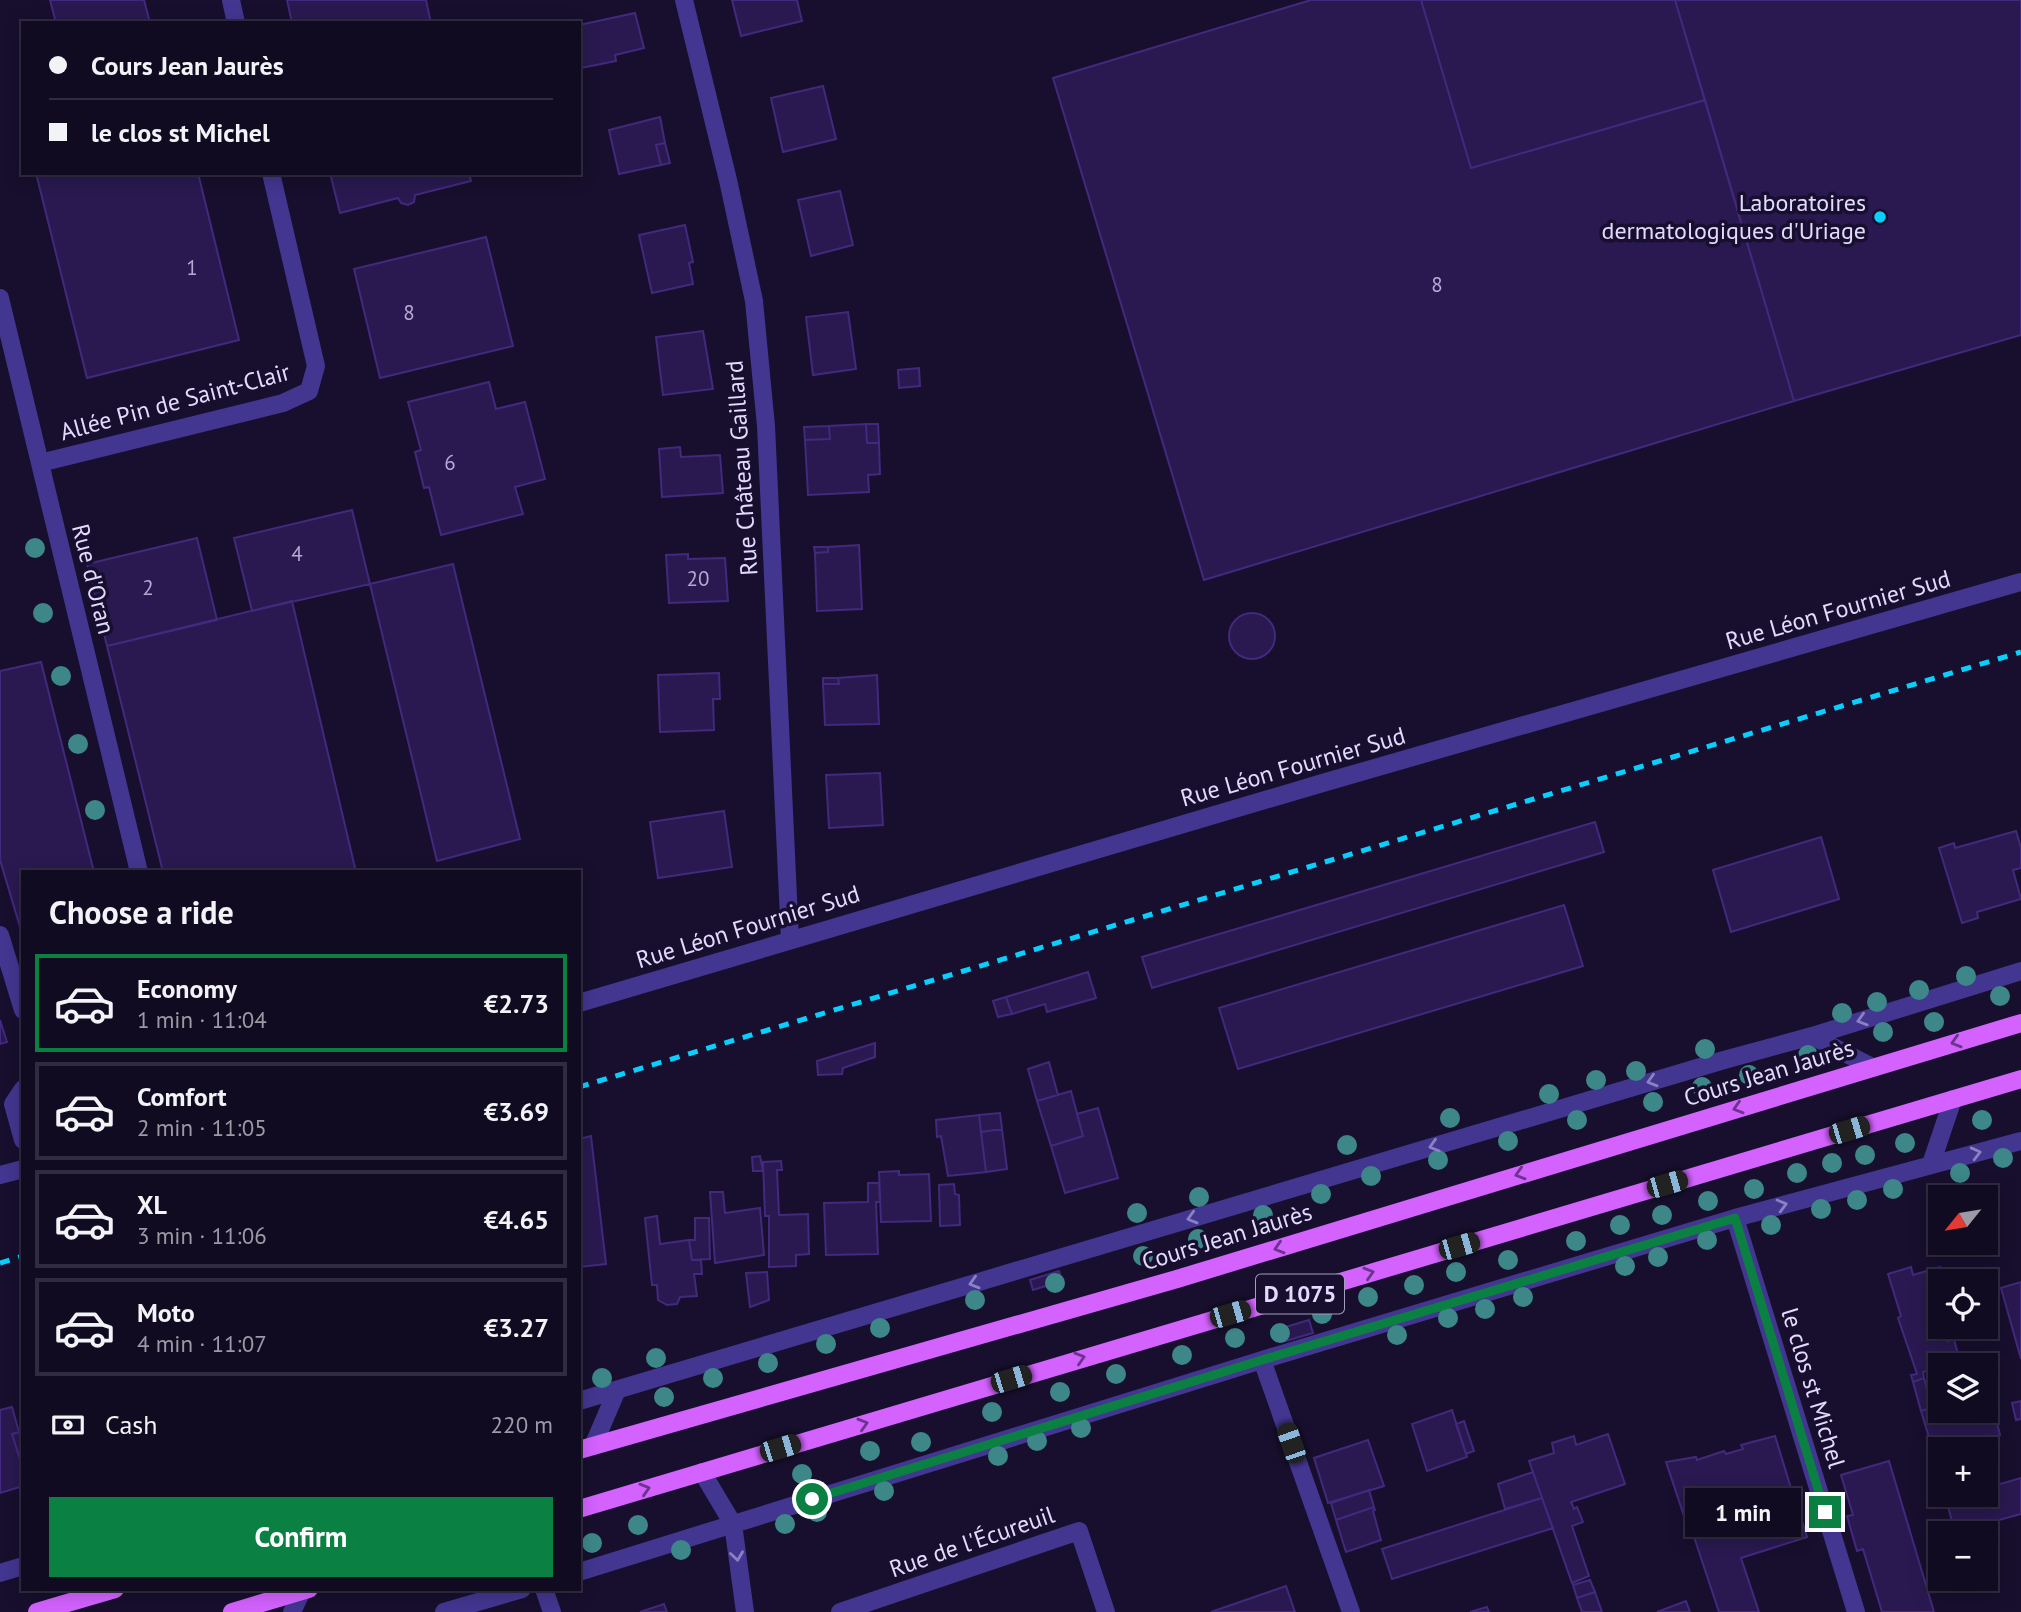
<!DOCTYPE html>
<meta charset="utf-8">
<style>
body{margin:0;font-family:"PT Sans",sans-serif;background:#1e192f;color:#f1f3f6;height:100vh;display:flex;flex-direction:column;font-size:26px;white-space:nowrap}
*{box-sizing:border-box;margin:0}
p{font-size:23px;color:#9c9ba5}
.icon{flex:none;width:38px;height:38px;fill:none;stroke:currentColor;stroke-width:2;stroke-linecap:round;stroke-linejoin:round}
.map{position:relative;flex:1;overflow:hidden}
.details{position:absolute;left:21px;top:870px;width:560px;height:721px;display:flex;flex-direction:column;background:#110b22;border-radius:0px;box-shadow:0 4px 18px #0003,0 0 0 2px #302b40}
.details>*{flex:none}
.banner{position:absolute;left:21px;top:21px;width:560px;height:154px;border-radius:0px;box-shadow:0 4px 18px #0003,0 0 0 2px #302b40;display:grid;align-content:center;height:154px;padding:0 28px;background:#110b22}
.needle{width:46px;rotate:240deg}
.fabs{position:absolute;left:1928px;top:1185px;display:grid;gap:14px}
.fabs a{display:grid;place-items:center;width:70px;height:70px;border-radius:0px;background:#110b22;box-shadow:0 4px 18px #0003,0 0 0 2px #302b40;font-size:35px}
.end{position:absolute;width:32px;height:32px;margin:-16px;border:9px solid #0b8043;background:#fff;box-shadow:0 0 0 4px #fff}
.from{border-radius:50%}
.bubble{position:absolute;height:49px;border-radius:0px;background:#110b22;box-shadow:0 4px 18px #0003,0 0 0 2px #302b40;font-size:23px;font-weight:700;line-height:49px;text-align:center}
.car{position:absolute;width:21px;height:42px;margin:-21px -10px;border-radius:9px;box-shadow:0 0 5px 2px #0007;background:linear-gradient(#222 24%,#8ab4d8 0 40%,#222 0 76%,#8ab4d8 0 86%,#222 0)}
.banner b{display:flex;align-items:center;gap:24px;height:66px;font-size:26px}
.banner b+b{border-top:2px solid #302b40}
.banner i{width:18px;height:18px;background:#f1f3f6}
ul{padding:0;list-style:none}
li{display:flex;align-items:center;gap:21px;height:98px;margin:0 14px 10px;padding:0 14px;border:4px solid #302b40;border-radius:0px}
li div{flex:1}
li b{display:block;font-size:26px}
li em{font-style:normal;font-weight:700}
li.active{border-color:#0b8043}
li>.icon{width:63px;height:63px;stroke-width:1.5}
h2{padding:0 28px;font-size:32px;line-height:84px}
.pay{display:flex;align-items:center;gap:18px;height:77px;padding:0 28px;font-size:26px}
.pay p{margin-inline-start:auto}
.cta{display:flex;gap:14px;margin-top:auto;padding:14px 28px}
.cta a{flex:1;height:80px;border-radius:0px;background:#0b8043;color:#fff;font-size:28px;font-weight:700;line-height:80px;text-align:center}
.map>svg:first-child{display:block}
</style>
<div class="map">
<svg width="2021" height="1612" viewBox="0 0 2021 1612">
<rect width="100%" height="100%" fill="#170f2d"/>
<!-- building -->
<path fill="#291950" stroke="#42297d" stroke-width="2" d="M50 0H144L150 23H56Z
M287 0H426L431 23H292Z
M732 0H797L802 21 741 36Z
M1311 0H1421L1471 168 1705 100 1794 401 1204 580 1053 78Z
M1421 0H1675L1705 100 1471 168Z
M1675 0H2021V335L1794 401Z
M635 13 644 48 615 55 616 61 581 68 579 25Z
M823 86 836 139 783 152 771 98Z
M660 117 665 143 656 145 661 165 619 174 609 130Z
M665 143 670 163 661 165 656 145Z
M36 173H198L239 340 87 378Z
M330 173H469L471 181 415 195 414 202 408 205 401 203 398 198 340 213Z
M840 191 853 245 811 256 798 200Z
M685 225 693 262 689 263 693 284 652 293 639 235Z
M486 237 513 346 380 378 354 269Z
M848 312 856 369 813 375 806 317Z
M703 331 713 389 663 395 656 337Z
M919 368 920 386 899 388 898 370Z
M489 382 496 409 525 402 545 479 515 487 523 514 441 535 429 487 424 488 415 452 421 450 408 402Z
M866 424H878L879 443H867Z
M866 424 867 443H879L880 474 868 475 869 492 808 495 805 440 830 439 829 426Z
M829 426 830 439 805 440 804 427Z
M680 447 681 457 720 455 723 493 662 497 659 449Z
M352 510 370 584 252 611 234 538Z
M197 538 217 620 107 646 87 564Z
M859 545 862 609 817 611 815 553 828 552V547Z
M814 547H828V552L815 553Z
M688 554V559L725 558 728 601 669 603 666 555Z
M453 564 520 839 437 861 370 584Z
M292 601 356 872H163L107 646Z
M1229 636a23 23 0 1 1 46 0a23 23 0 1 1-46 0Z
M41 662 94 872H23V937L0 860V671Z
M719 673 720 699H713L714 730 660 732 658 675Z
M877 675 879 724 825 725 823 684H839L838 678Z
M823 678H838L839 684H823Z
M880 773 883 825 829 828 826 775Z
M724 811 732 867 658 878 650 822Z
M1595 822 1604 852 1152 988 1142 957Z
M2016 831 2021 848V868L2013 870 2021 899 1977 912 1978 918 1962 923 1939 848 1954 843 1955 848Z
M1821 837 1839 899 1731 932 1713 870Z
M1564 905 1583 966 1238 1069 1219 1008Z
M1088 972 1096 998 1047 1012 1045 1004 1012 1014 1006 997Z
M1006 997 1012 1014 998 1017 993 1001Z
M0 1020 7 1042 0 1044Z
M875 1043V1057L843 1068 842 1074 818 1075 817 1061Z
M1049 1062 1058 1095 1037 1101 1028 1069Z
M1071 1091 1083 1136 1051 1146 1037 1101Z
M1098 1108 1118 1178 1065 1193 1051 1146 1083 1136 1077 1114Z
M1000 1113 1002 1129 981 1132 979 1115Z
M979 1115 986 1172 948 1176 941 1136 937 1137 936 1120Z
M1002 1129 1007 1169 986 1172 981 1132Z
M591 1136 606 1264 579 1267V1139Z
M760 1156 763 1171H753L752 1157Z
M781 1161 782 1170H777L779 1215 808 1214 809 1254 796 1255V1266L769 1267V1216H765L763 1162Z
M899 1171V1175L929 1174 931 1221 881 1222 879 1172Z
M868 1183H879L880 1202H876L878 1254 826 1255 824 1203 868 1202Z
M954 1184 955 1194 959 1195 960 1225 940 1226 939 1185Z
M710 1192H723L725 1213 760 1208 764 1255 715 1263Z
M657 1216 660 1244 689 1240 692 1260H701L702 1274H694L697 1296 680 1297 677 1304 667 1305 658 1300 657 1285H652L645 1218Z
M695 1218H709L710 1259 692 1260 689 1240H695Z
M1911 1267 1913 1275 1940 1267 1942 1275 1937 1277 1941 1289V1305L1938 1306 1941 1326H1944L1947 1341 1954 1339 1960 1362 1941 1365V1367L1923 1372 1924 1378 1913 1382 1911 1375 1917 1374 1898 1318 1901 1316 1888 1274Z
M1059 1271 1062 1281 1033 1290 1030 1280Z
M767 1272 769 1300 750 1307 746 1273Z
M2021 1282V1359L2001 1288Z
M1309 1320 1313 1333 1282 1342 1279 1329Z
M1924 1378 1932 1408 1921 1411 1913 1382Z
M2021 1401V1419L2016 1420 2012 1403Z
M1941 1405V1410H1952L1954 1420 1994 1410 2000 1435 1951 1449H1941V1452L1934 1454 1921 1411Z
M12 1407 19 1432 12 1434 23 1469V1486L0 1493V1410Z
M1452 1410 1467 1457 1427 1471 1412 1424Z
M1464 1421 1474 1451 1466 1454 1456 1424Z
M19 1432 23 1443 22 1466 12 1434Z
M1608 1434 1625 1484 1571 1502 1574 1509 1577 1507 1583 1522 1572 1526 1589 1576 1572 1583 1529 1461 1554 1453 1552 1443 1574 1436 1576 1445Z
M1775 1436 1795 1501 1690 1534 1666 1462 1696 1457 1697 1460 1724 1451 1726 1454 1743 1449 1741 1445Z
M1368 1440 1384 1486 1328 1503 1314 1458Z
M1889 1461 1934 1612H1882L1863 1549 1857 1551 1847 1516 1853 1515 1841 1475Z
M1533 1472 1542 1498 1505 1509 1498 1484Z
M2021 1478V1514L1955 1532 1946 1500 1964 1494H1986V1488Z
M1369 1490 1374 1507 1336 1520 1331 1503Z
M1542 1498 1553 1528 1392 1579 1382 1549Z
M1797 1505 1807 1537 1741 1558 1759 1612H1719L1694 1537Z
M1374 1507 1375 1510 1373 1511 1381 1540 1346 1552 1336 1520Z
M1590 1580 1595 1592 1577 1598 1573 1585Z
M1286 1586 1295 1612H1211Z
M1595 1592 1602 1612H1582L1577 1598Z
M1686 1601 1690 1612H1657Z
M664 1604 667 1612H640Z
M1487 1607 1489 1612H1470Z"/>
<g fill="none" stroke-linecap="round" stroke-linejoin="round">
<!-- minor -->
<path stroke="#423690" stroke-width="18" d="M231 0 236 23
M684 0 728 180 754 301 766 426 790 940
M0 298 139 872
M40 463 283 403 309 391 316 366 271 173
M0 935 23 1010
M579 1003 1326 782 2021 582
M1812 1036 1872 1067
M23 1089 13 1104 23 1140
M1931 1164 1953 1099
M0 1175 23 1169
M1735 1218 1856 1612
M1262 1360 1351 1612
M579 1401 1724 1060 1812 1036 2021 971
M593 1446 617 1390
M702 1472 733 1524 745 1612
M579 1572 1262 1360 1735 1218 2021 1141
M0 1573 23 1566
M544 1589 552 1612
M292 1612 302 1591
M444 1612 522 1589
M840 1612 1079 1531 1106 1612"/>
<!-- major -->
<path stroke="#d362ff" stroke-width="18" d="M579 1450 1177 1279 2021 1023
M579 1509 2021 1079
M37 1612 115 1589
M232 1612 309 1589"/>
<!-- rail -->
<path stroke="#07d0ff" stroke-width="5" stroke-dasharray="10 9" stroke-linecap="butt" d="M579 1087 2021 652
M0 1263 23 1256"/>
</g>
<!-- trees -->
<g fill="#3d8789">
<circle cx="35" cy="548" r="10"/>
<circle cx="43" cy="613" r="10"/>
<circle cx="61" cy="676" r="10"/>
<circle cx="78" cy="744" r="10"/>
<circle cx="95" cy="810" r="10"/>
<circle cx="1966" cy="976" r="10"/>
<circle cx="1919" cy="990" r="10"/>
<circle cx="2000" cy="996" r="10"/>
<circle cx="1877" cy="1002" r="10"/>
<circle cx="1842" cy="1013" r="10"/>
<circle cx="1934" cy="1022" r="10"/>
<circle cx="1883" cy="1032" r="10"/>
<circle cx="1705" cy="1049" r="10"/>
<circle cx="1808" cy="1055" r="10"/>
<circle cx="1636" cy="1071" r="10"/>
<circle cx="1749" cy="1075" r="10"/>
<circle cx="1596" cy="1080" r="10"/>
<circle cx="1702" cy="1087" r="10"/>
<circle cx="1549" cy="1094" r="10"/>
<circle cx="1653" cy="1102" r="10"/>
<circle cx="1450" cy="1118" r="10"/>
<circle cx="1577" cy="1120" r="10"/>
<circle cx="1982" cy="1120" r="10"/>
<circle cx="1508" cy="1141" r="10"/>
<circle cx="1905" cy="1143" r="10"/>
<circle cx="1347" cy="1145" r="10"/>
<circle cx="1865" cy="1155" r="10"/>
<circle cx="2003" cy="1158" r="10"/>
<circle cx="1438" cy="1160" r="10"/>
<circle cx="1832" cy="1163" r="10"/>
<circle cx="1797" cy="1173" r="10"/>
<circle cx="1960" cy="1173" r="10"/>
<circle cx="1371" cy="1176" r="10"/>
<circle cx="1754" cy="1189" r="10"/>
<circle cx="1893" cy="1189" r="10"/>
<circle cx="1321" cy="1194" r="10"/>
<circle cx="1199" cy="1197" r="10"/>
<circle cx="1857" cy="1200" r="10"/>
<circle cx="1708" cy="1201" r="10"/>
<circle cx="1821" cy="1209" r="10"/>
<circle cx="1137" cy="1213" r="10"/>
<circle cx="1263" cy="1215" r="10"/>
<circle cx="1662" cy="1215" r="10"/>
<circle cx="1620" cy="1225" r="10"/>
<circle cx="1771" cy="1225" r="10"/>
<circle cx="1198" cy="1239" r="10"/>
<circle cx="1707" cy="1240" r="10"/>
<circle cx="1576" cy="1241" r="10"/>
<circle cx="1143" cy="1256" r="10"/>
<circle cx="1658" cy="1257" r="10"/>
<circle cx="1508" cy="1260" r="10"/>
<circle cx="1625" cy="1266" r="10"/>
<circle cx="1456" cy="1272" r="10"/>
<circle cx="1055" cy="1283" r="10"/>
<circle cx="1414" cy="1285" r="10"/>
<circle cx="1368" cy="1297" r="10"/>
<circle cx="1523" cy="1297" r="10"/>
<circle cx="975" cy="1300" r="10"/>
<circle cx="1485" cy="1309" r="10"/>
<circle cx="1322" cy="1314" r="10"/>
<circle cx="1448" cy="1318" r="10"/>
<circle cx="880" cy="1328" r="10"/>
<circle cx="1280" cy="1333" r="10"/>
<circle cx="1397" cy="1335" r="10"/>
<circle cx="1235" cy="1338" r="10"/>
<circle cx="826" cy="1344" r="10"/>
<circle cx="1182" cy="1355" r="10"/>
<circle cx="656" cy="1358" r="10"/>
<circle cx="768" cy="1363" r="10"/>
<circle cx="1116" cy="1374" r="10"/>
<circle cx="602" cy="1378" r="10"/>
<circle cx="713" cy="1378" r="10"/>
<circle cx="1060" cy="1392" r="10"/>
<circle cx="664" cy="1397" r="10"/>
<circle cx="992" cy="1412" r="10"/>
<circle cx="1081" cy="1428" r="10"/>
<circle cx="1037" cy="1441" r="10"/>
<circle cx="921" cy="1442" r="10"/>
<circle cx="870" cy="1451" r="10"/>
<circle cx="998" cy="1456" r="10"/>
<circle cx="802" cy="1474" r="10"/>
<circle cx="884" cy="1491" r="10"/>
<circle cx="817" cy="1512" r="10"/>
<circle cx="785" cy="1524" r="10"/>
<circle cx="638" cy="1525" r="10"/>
<circle cx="592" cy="1543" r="10"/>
<circle cx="681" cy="1550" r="10"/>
</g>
<!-- one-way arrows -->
<defs><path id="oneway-chevron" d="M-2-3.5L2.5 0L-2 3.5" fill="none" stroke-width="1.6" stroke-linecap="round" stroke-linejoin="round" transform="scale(1.75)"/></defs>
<g stroke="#8a80c2">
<use href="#oneway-chevron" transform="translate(1862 1020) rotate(163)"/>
<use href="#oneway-chevron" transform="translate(1652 1081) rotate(163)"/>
<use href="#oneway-chevron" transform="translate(1434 1146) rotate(163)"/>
<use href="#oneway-chevron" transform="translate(1976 1153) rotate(-14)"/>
<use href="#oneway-chevron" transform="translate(1782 1205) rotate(-15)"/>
<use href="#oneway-chevron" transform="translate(1192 1218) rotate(164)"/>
<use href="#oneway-chevron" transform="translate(974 1283) rotate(163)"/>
<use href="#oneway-chevron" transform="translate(737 1556) rotate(82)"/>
</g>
<g stroke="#6c348c">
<use href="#oneway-chevron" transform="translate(1956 1042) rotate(163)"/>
<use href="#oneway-chevron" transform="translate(1738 1108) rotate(163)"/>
<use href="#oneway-chevron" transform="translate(1520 1174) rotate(163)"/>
<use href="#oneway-chevron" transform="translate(1279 1248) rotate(163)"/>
<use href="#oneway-chevron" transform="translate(1369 1273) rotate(-17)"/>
<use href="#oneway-chevron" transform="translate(1080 1358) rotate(-17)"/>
<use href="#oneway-chevron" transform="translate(863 1424) rotate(-17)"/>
<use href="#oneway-chevron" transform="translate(645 1489) rotate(-17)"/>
</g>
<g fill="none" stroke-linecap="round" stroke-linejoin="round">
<!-- route -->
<path stroke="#0b8043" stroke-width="9" d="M812 1499 1262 1360 1735 1218 1825 1512"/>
</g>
<!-- markers -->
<circle fill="#07d0ff" stroke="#170f2d" stroke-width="2.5" cx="1880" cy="217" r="7"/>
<g text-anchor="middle" stroke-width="7" stroke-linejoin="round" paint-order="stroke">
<!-- number labels -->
<g font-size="21" fill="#b4aad3">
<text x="192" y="275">1</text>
<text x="1437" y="292">8</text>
<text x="409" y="320">8</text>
<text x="450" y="470">6</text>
<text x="297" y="561">4</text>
<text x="698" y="586">20</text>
<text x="148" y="595">2</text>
</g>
<!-- shield labels -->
<rect fill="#170f2d" stroke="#a59ec0" stroke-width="2" x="1256" y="1274.5" width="88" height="39" rx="5"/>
<g font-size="23" font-weight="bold" fill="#e2dbff">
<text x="1300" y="1302">D 1075</text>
</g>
<!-- poi labels -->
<g font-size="24" fill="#e2dbff" stroke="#170f2d" text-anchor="end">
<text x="1866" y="211">Laboratoires<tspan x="1866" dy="28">dermatologiques d'Uriage</tspan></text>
</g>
<!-- street labels -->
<g font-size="24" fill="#e2dbff" stroke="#170f2d">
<text transform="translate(175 402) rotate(-15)" y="8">Allée Pin de Saint-Clair</text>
<text transform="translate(742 468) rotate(-94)" y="8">Rue Château Gaillard</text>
<text transform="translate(93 579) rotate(76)" y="8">Rue d'Oran</text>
<text transform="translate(1838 610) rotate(-16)" y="8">Rue Léon Fournier Sud</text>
<text transform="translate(1293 767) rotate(-16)" y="8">Rue Léon Fournier Sud</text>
<text transform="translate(748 927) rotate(-17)" y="8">Rue Léon Fournier Sud</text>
<text transform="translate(1769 1073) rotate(-17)" y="8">Cours Jean Jaurès</text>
<text transform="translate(1227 1237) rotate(-17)" y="8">Cours Jean Jaurès</text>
<text transform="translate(1813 1388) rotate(73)" y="8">le clos st Michel</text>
<text transform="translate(972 1542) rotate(-19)" y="8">Rue de l'Écureuil</text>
</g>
</g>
</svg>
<div class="fabs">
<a><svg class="needle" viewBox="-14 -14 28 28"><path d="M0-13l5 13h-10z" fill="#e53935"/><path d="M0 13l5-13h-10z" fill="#9c9ba5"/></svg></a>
<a><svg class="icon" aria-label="locate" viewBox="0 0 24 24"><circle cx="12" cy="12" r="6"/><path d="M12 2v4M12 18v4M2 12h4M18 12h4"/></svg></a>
<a><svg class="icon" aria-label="layers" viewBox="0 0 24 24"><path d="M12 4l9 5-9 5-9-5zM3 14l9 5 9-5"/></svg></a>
<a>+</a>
<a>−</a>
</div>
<i class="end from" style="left:812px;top:1499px"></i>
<i class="end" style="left:1825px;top:1512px"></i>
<div class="bubble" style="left:1685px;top:1488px;width:116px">1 min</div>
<i class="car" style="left:1849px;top:1130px;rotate:73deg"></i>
<i class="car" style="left:1667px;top:1184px;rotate:74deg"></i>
<i class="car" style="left:1459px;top:1246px;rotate:74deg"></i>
<i class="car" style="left:1230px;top:1314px;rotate:74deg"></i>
<i class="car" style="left:1011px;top:1379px;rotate:73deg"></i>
<i class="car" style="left:1291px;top:1443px;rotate:341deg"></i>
<i class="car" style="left:780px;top:1448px;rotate:73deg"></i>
<div class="banner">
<b><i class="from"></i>Cours Jean Jaurès</b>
<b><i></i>le clos st Michel</b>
</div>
<section class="details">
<h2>Choose a ride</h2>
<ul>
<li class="active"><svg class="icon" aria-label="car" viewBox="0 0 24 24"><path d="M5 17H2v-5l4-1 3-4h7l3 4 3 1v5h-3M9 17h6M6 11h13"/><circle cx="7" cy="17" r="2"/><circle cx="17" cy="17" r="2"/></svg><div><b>Economy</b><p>1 min · 11:04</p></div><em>€2.73</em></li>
<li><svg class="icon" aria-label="car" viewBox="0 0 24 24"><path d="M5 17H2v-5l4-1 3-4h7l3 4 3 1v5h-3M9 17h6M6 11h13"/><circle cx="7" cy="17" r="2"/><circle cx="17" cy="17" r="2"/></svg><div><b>Comfort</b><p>2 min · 11:05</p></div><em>€3.69</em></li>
<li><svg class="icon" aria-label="car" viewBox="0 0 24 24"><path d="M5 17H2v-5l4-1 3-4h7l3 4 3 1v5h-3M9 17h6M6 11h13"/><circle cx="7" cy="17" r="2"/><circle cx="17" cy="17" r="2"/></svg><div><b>XL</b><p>3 min · 11:06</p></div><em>€4.65</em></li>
<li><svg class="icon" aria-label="car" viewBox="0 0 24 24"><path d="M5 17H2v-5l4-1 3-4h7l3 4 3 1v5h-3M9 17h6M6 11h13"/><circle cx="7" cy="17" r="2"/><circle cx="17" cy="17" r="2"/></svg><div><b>Moto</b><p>4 min · 11:07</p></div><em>€3.27</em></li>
</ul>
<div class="pay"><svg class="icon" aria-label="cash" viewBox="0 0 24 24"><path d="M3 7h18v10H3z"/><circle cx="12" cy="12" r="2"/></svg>Cash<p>220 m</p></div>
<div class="cta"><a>Confirm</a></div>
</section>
</div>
